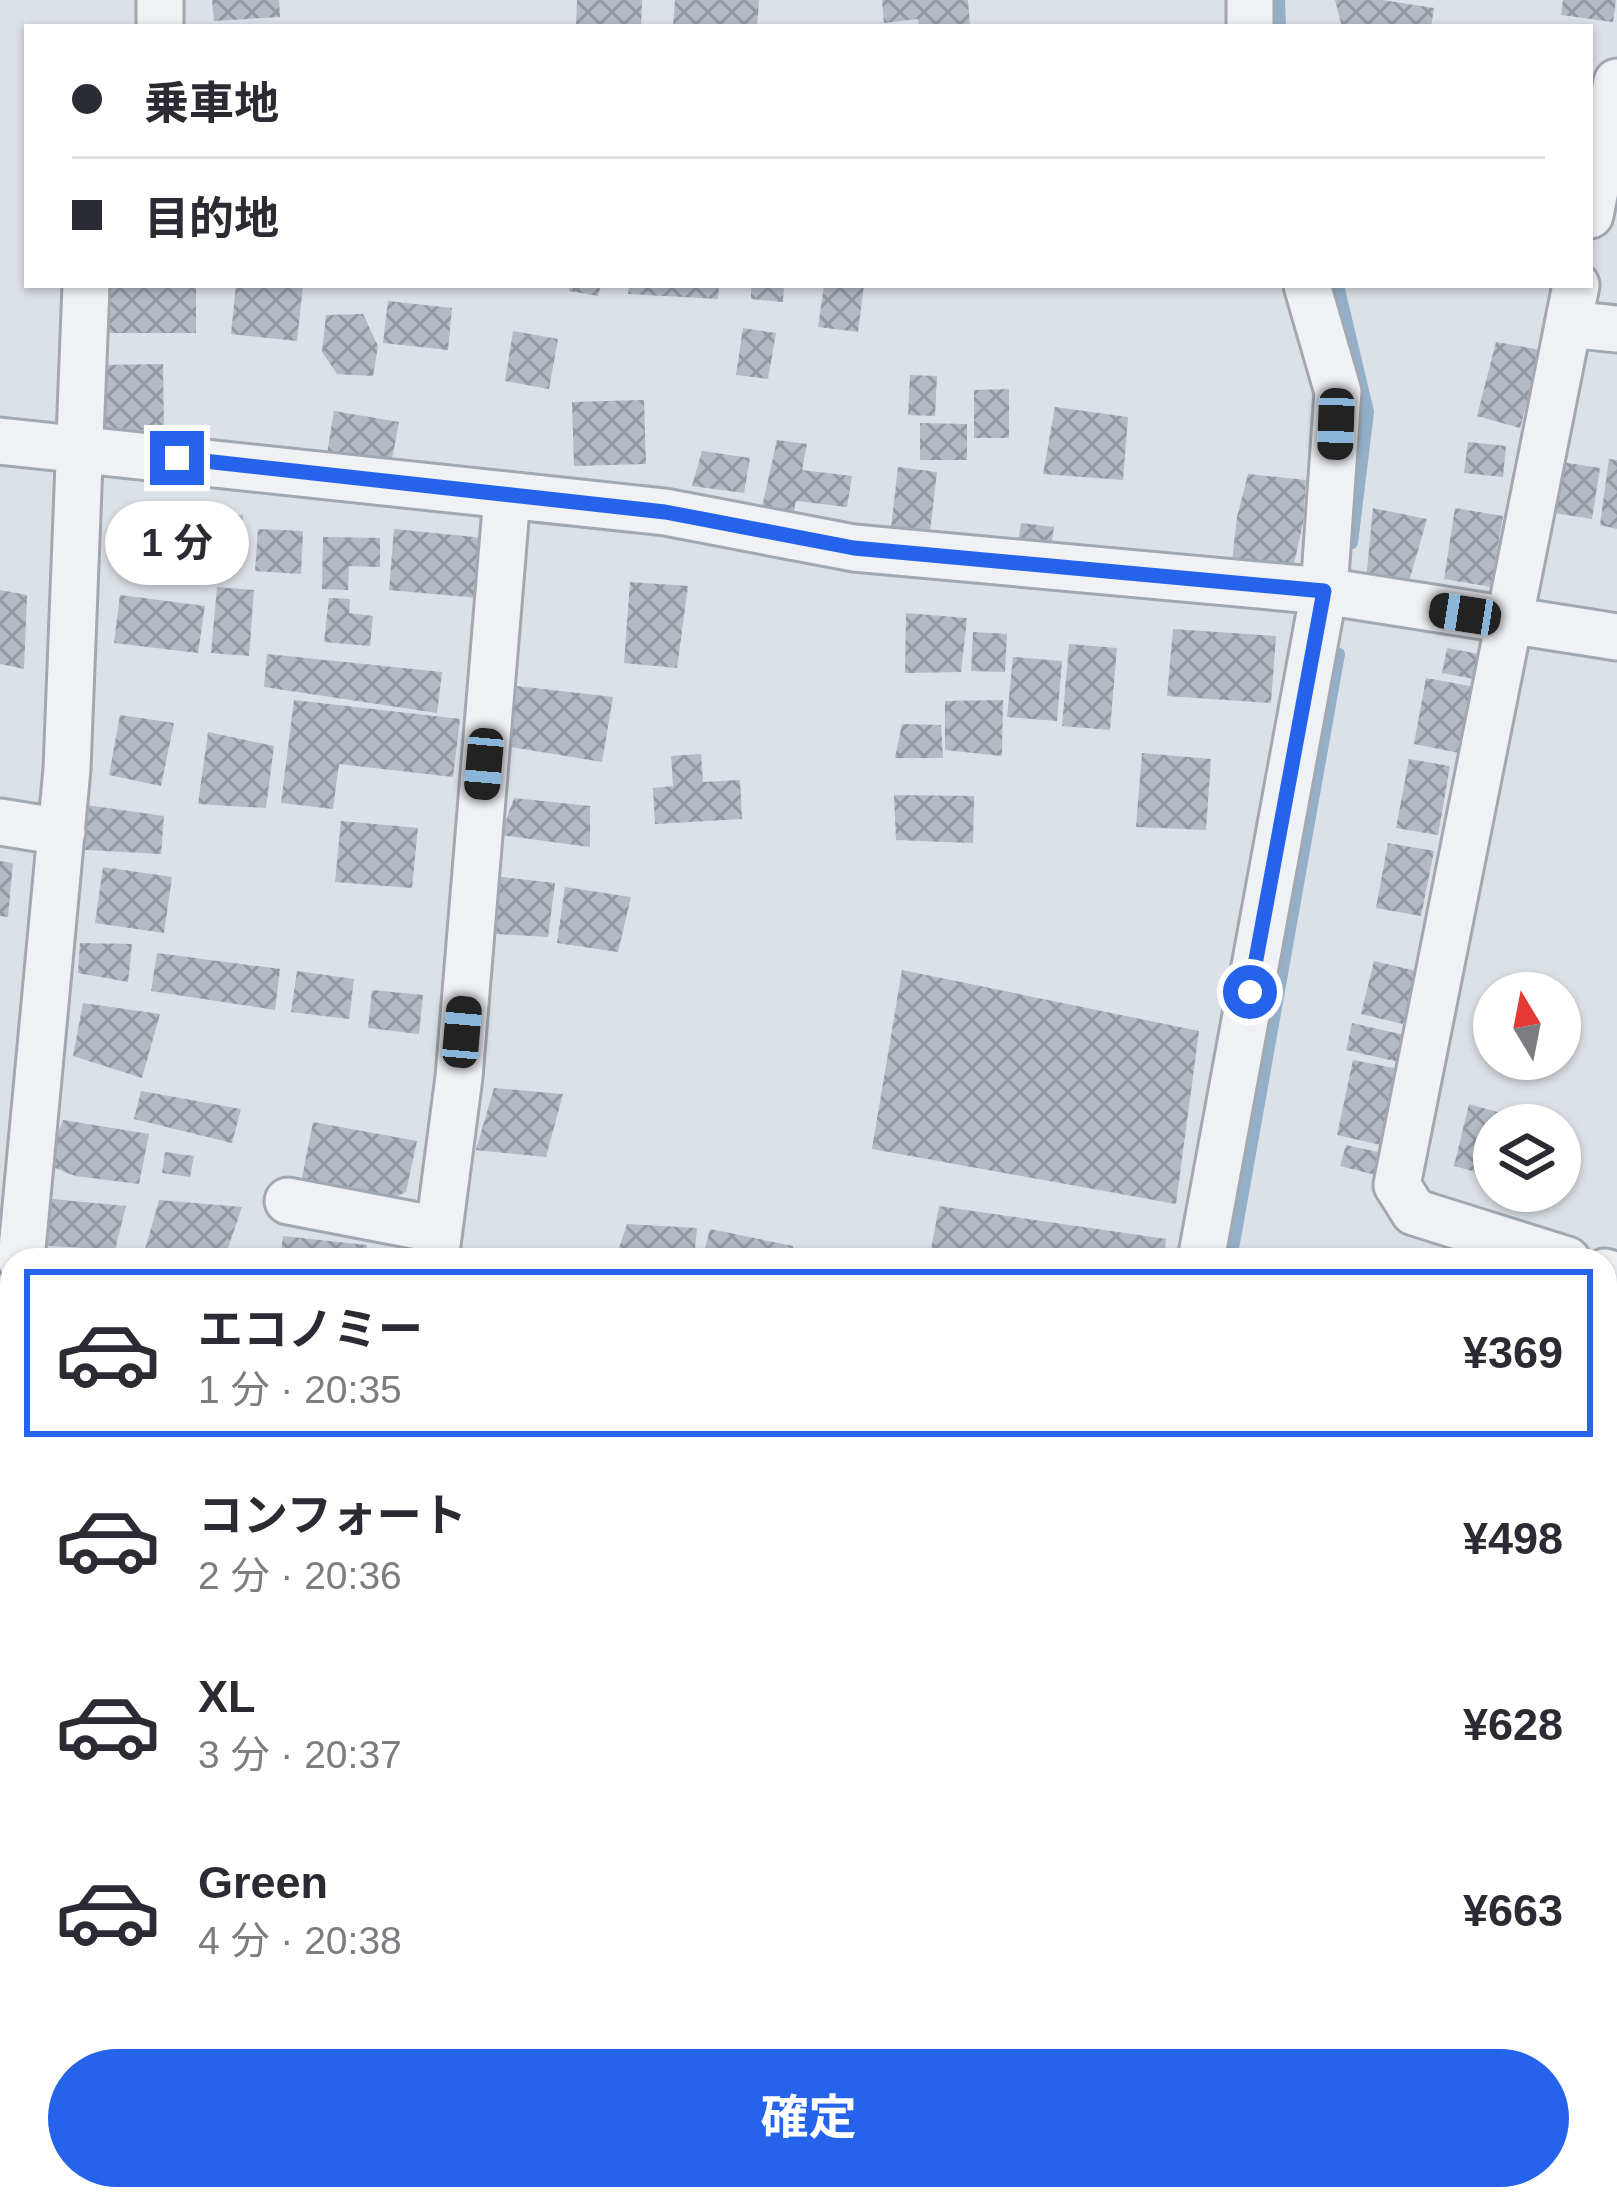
<!DOCTYPE html>
<html lang="ja">
<meta charset="utf-8">
<style>
body{margin:0;font-family:Arial,"Noto Sans JP",sans-serif;background:#f2f2f3;color:#2b2b33;height:100vh;display:flex;flex-direction:column;font-size:45px;white-space:nowrap}
*{box-sizing:border-box;margin:0}
p{font-size:39px;color:#7c7c81}
.icon{flex:none;width:66px;height:66px;fill:none;stroke:currentColor;stroke-width:2;stroke-linecap:round;stroke-linejoin:round}
.map{position:relative;flex:1;overflow:hidden}
.sheet{position:absolute;left:0px;top:1248px;width:1617px;height:963px;display:flex;flex-direction:column;background:#fff;border-radius:36px 36px 0 0;box-shadow:0 3px 9px #0004}
.sheet>*{flex:none}
.guide{position:absolute;left:24px;top:24px;width:1569px;height:264px;border-radius:0px;box-shadow:0 3px 9px #0004;display:grid;align-content:center;height:264px;padding:0 48px;background:#fff}
.needle{width:78px;rotate:350deg}
.fabs{position:absolute;left:1473px;top:972px;display:grid;gap:24px}
.fabs a{display:grid;place-items:center;width:108px;height:108px;border-radius:50%;background:#fff;box-shadow:0 3px 9px #0004;font-size:60px}
.end{position:absolute;width:54px;height:54px;margin:-27px;border:15px solid #2563eb;background:#fff;box-shadow:0 0 0 6px #fff}
.from{border-radius:50%}
.bubble{position:absolute;height:84px;border-radius:42px;background:#fff;box-shadow:0 3px 9px #0004;font-size:39px;font-weight:700;line-height:84px;text-align:center}
.car{position:absolute;width:36px;height:72px;margin:-36px -18px;border-radius:15px;box-shadow:0 0 9px 3px #0007;background:linear-gradient(#222 24%,#8ab4d8 0 40%,#222 0 76%,#8ab4d8 0 86%,#222 0)}
.guide b{display:flex;align-items:center;gap:42px;height:114px;font-size:45px}
.guide b+b{border-top:3px solid #e1e1e2}
.guide i{width:30px;height:30px;background:#2b2b33}
ul{padding:21px 0 0;list-style:none}
li{display:flex;align-items:center;gap:36px;height:168px;margin:0 24px 18px;padding:0 24px;border:6px solid transparent;border-radius:0px}
li div{flex:1}
li b{display:block;font-size:45px}
li em{font-style:normal;font-weight:700}
li.current{border-color:#2563eb}
li>.icon{width:108px;height:108px;stroke-width:1.5}
.primary-button{display:flex;gap:24px;margin-top:auto;padding:24px 48px}
.primary-button a{flex:1;height:138px;border-radius:72px;background:#2563eb;color:#fff;font-size:48px;font-weight:700;line-height:138px;text-align:center}
.map>svg:first-child{display:block}
</style>
<div class="map">
<svg width="1617" height="2210" viewBox="0 0 1617 2210">
<defs>
<pattern id="building-cross-hatch" width="8" height="8" patternUnits="userSpaceOnUse" patternTransform="scale(3)"><rect width="8" height="8" fill="#b3bac4"/><path d="M0 0l8 8M0 8l8-8" fill="none" stroke="#9198a1"/></pattern>
</defs>
<rect width="100%" height="100%" fill="#dce1e7"/>
<g fill="none" stroke-linecap="round" stroke-linejoin="round">
<!-- stream -->
<path stroke="#94b0c9" stroke-width="12" d="M1279 0 1280 27
M1338 285 1368 412 1352 543
M1231 1260 1339 654"/>
<!-- river -->
<path stroke="#94b0c9" stroke-width="72" d="M0 2073 12 2079
M1481 2199 1514 2210"/>
</g>
<!-- building -->
<path fill="url(#building-cross-hatch)" d="M212 0H279L280 17 214 21Z
M577 0H642L641 27 576 25Z
M675 0H759L757 27H673Z
M882 0H968L970 27H919L918 19 884 23Z
M1335 0H1382L1434 8 1431 27H1342Z
M1563 0H1616L1613 22 1561 15Z
M106 285H196V333H105Z
M236 285H303L297 341 231 334Z
M570 285H601L598 296 569 291Z
M629 285H719L718 299 628 294Z
M751 285H784L783 302 751 299Z
M824 285H864L858 332 818 327Z
M388 301 452 308 448 350 383 343Z
M363 314 378 346 373 376 337 374 322 352 326 315Z
M743 328 776 333 768 379 736 375Z
M513 331 558 339 549 389 505 381Z
M1496 342 1541 350 1520 428 1477 416Z
M163 364 164 430 98 431V365Z
M910 375 937 376 935 416 908 415Z
M1009 389V438H974V390Z
M644 400 646 464 574 466 572 402Z
M1055 407 1128 417 1123 480 1043 474Z
M334 411 399 422 390 470 326 460Z
M920 423 967 424V460H920Z
M777 440 807 444 802 470 852 476 847 507 796 501 791 524 760 516Z
M1468 442 1506 446 1503 477 1464 473Z
M702 451 750 458 744 493 692 486Z
M1609 459 1617 460V529L1600 525Z
M1561 462 1600 468 1592 519 1553 513Z
M898 467 937 472 929 540 890 537Z
M1248 474 1306 480 1303 523 1292 573 1232 561 1237 517Z
M1373 508 1427 519 1406 592 1366 580Z
M1455 508 1503 516 1491 587 1444 579Z
M187 514 243 515 242 565 185 563Z
M1021 523 1054 527 1050 553 1017 549Z
M258 529 303 531 301 574 255 571Z
M394 529 484 538 478 598 389 590Z
M323 537 380 538V567L349 566 348 590 322 589Z
M630 582 688 586 677 668 624 663Z
M217 587 254 590 249 656 211 653Z
M0 590 27 595 24 669 0 664Z
M120 595 205 606 198 653 114 643Z
M329 598 350 599 349 613 373 616 370 646 324 642Z
M906 613 967 618 961 672 905 673Z
M1173 629 1276 636 1271 703 1167 696Z
M973 632 1007 634 1005 672 971 671Z
M1069 644 1117 648 1110 730 1062 726Z
M1447 648 1489 656 1484 681 1442 673Z
M267 654 442 672 437 713 264 687Z
M1013 657 1062 661 1057 721 1007 717Z
M1426 678 1481 688 1469 755 1414 744Z
M508 685 613 697 602 762 499 745Z
M294 700 460 719 453 777 339 764 333 809 281 803Z
M1003 700 1002 756 945 750V701Z
M120 715 174 723 161 786 109 775Z
M902 724 941 725 943 758H895Z
M208 732 274 746 266 808 198 804Z
M1142 753 1211 759 1206 830 1136 827Z
M701 754 703 782 740 780 742 819 655 824 653 788 673 786 671 756Z
M1409 759 1450 766 1438 835 1396 828Z
M894 795 974 796 973 843 896 840Z
M514 798 590 806V847L501 835Z
M72 803 164 816 161 854 67 849Z
M341 821 418 828 412 888 335 882Z
M1388 843 1434 851 1421 916 1376 908Z
M0 861 13 863 8 917 0 916Z
M103 867 172 877 164 933 95 923Z
M485 875 555 883 548 937 479 933Z
M565 887 631 897 618 952 557 943Z
M80 943 132 944 128 982 78 973Z
M157 953 280 969 275 1010 151 991Z
M1374 961 1416 971 1403 1024 1361 1014Z
M902 970 1199 1031 1176 1204 872 1149Z
M297 971 354 979 349 1019 291 1012Z
M372 990 423 995 419 1034 368 1028Z
M83 1003 160 1014 142 1078 73 1056Z
M1352 1023 1409 1036 1403 1063 1346 1050Z
M1353 1060 1399 1069 1385 1146 1337 1135Z
M494 1088 563 1094 546 1157 476 1150Z
M141 1091 241 1109 232 1143 134 1119Z
M1469 1104 1539 1124 1494 1125V1177L1454 1166Z
M63 1120 149 1134 139 1184 75 1176 45 1164Z
M313 1122 417 1141 406 1192 376 1205 300 1188Z
M1346 1145 1382 1153 1376 1175 1340 1166Z
M165 1152 194 1156 190 1177 162 1173Z
M42 1198 126 1206 115 1250 36 1245Z
M159 1200 242 1207 224 1260H142Z
M939 1206 1166 1239 1164 1260H929Z
M627 1224 697 1228 694 1260H615Z
M710 1229 793 1246 792 1260H702Z
M283 1236 367 1245 365 1260H280Z
M1605 1375 1617 1381V1428L1605 1425Z
M0 1673 12 1676V1723L0 1719Z
M6 1732 12 1733V1780L0 1776Z"/>
<g fill="none" stroke-linecap="round" stroke-linejoin="round">
<defs>
<path id="minor" d="M1250 0V27
M160 27V0
M1590 215 1617 82
M1568 324 1617 329
M0 441 665 512 854 548 1324 591 1617 637
M0 822 62 832
M288 1201 439 1230
M21 1260 67 769 86 285
M435 1260 459 1077 507 496
M1201 1260 1324 591 1338 392 1307 285
M1567 1260 1414 1212 1397 1185 1576 285
M1605 1272 1617 1276
M0 1584 12 1417
M0 1875 12 1881
M1605 2130 1617 2134
M1188 2210 1189 2199"/>
</defs>
<!-- minor casing -->
<use href="#minor" stroke="#a1a8b1" stroke-width="51"/>
<!-- path -->
<path stroke="#babfc5" stroke-width="8" stroke-dasharray="9 9" stroke-linecap="butt" d="M1617 1803 1612 1816 1617 1829
M0 2160 12 2169
M85 2199 118 2210
M1242 2199 1289 2210
M679 2210 712 2199"/>
<!-- minor -->
<use href="#minor" stroke="#eff1f5" stroke-width="45"/>
</g>
<g fill="none" stroke-linecap="round" stroke-linejoin="round">
<!-- route -->
<path stroke="#2563eb" stroke-width="15" d="M177 458 665 512 854 548 1324 591 1250 992"/>
</g>
</svg>
<div class="fabs">
<a><svg class="needle" viewBox="-14 -14 28 28"><path d="M0-13l5 13h-10z" fill="#e53935"/><path d="M0 13l5-13h-10z" fill="#7c7c81"/></svg></a>
<a><svg class="icon" aria-label="layers" viewBox="0 0 24 24"><path d="M12 4l9 5-9 5-9-5zM3 14l9 5 9-5"/></svg></a>
</div>
<i class="end from" style="left:1250px;top:992px"></i>
<i class="end" style="left:177px;top:458px"></i>
<div class="bubble" style="left:105px;top:501px;width:144px">1 分</div>
<i class="car" style="left:1336px;top:424px;rotate:182deg"></i>
<i class="car" style="left:1465px;top:614px;rotate:279deg"></i>
<i class="car" style="left:484px;top:764px;rotate:185deg"></i>
<i class="car" style="left:462px;top:1032px;rotate:5deg"></i>
<div class="guide">
<b><i class="from"></i>乗車地</b>
<b><i></i>目的地</b>
</div>
<section class="sheet">
<ul>
<li class="current"><svg class="icon" aria-label="car" viewBox="0 0 24 24"><path d="M5 17H2v-5l4-1 3-4h7l3 4 3 1v5h-3M9 17h6M6 11h13"/><circle cx="7" cy="17" r="2"/><circle cx="17" cy="17" r="2"/></svg><div><b>エコノミー</b><p>1 分 · 20:35</p></div><em>¥369</em></li>
<li><svg class="icon" aria-label="car" viewBox="0 0 24 24"><path d="M5 17H2v-5l4-1 3-4h7l3 4 3 1v5h-3M9 17h6M6 11h13"/><circle cx="7" cy="17" r="2"/><circle cx="17" cy="17" r="2"/></svg><div><b>コンフォート</b><p>2 分 · 20:36</p></div><em>¥498</em></li>
<li><svg class="icon" aria-label="car" viewBox="0 0 24 24"><path d="M5 17H2v-5l4-1 3-4h7l3 4 3 1v5h-3M9 17h6M6 11h13"/><circle cx="7" cy="17" r="2"/><circle cx="17" cy="17" r="2"/></svg><div><b>XL</b><p>3 分 · 20:37</p></div><em>¥628</em></li>
<li><svg class="icon" aria-label="car" viewBox="0 0 24 24"><path d="M5 17H2v-5l4-1 3-4h7l3 4 3 1v5h-3M9 17h6M6 11h13"/><circle cx="7" cy="17" r="2"/><circle cx="17" cy="17" r="2"/></svg><div><b>Green</b><p>4 分 · 20:38</p></div><em>¥663</em></li>
</ul>
<div class="primary-button"><a>確定</a></div>
</section>
</div>
